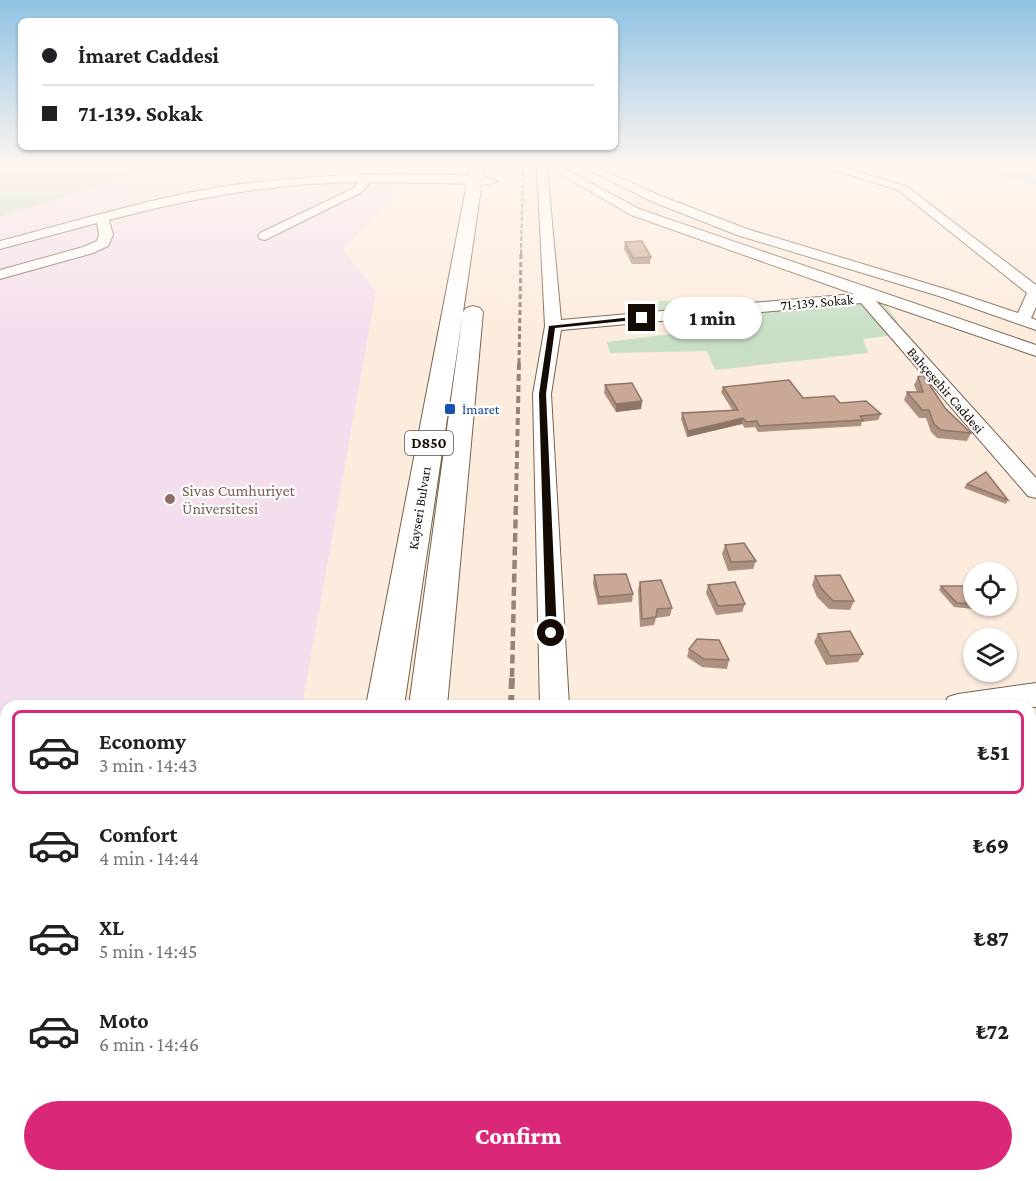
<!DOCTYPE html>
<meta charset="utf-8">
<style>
body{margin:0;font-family:"Crimson Pro",serif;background:#f6f6f6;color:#202124;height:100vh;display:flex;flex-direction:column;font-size:22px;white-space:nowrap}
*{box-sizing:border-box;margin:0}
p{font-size:20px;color:#757577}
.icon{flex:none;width:33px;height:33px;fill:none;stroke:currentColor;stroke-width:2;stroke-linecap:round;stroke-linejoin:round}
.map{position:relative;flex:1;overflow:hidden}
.panel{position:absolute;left:0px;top:700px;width:1036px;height:482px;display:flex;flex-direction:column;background:#fff;border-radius:18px 18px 0 0;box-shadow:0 2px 4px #0004}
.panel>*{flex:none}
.hud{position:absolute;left:18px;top:18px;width:600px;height:132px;border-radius:9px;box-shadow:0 2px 4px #0004;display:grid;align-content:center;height:132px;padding:0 24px;background:#fff}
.tools{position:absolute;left:963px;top:562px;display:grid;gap:12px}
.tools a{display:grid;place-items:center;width:54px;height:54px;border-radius:50%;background:#fff;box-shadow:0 2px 4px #0004;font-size:30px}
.end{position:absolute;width:27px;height:27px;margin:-14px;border:8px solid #140b04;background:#fff;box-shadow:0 0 0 3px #fff}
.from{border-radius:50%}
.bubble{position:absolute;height:42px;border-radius:21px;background:#fff;box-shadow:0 2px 4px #0004;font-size:20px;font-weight:800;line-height:42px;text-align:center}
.hud b{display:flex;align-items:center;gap:21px;height:57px;font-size:22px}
.hud b+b{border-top:2px solid #e0e0e0}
.hud i{width:15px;height:15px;background:#202124}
ul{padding:10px 0 0;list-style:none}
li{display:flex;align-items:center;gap:18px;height:84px;margin:0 12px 9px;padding:0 12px;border:3px solid transparent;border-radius:9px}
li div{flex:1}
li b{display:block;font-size:22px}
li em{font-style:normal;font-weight:800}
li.active{border-color:#db2777}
li>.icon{width:54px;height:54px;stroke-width:1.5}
.action{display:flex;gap:12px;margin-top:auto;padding:12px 24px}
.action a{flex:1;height:69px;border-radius:36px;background:#db2777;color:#fff;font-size:24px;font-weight:800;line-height:69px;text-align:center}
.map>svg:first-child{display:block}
</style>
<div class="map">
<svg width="1036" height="1181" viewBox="0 0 1036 1181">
<rect width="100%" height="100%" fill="#fcecdd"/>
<!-- education -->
<path fill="#f3deed" d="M171 168H417L343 250 376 291 302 706H6V1176H219L218 1181H0V217L150 170Z"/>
<!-- green -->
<path fill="#c8dfc6" d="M0 168H171L150 170 0 217Z
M976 168H1019L1036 172V183Z
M882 300 897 321 902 334 863 339 868 353 715 370 707 351 610 353 607 342 679 333 636 301Z"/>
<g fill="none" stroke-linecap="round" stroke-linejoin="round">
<!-- river -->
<path fill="#acd8dd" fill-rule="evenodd" d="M983 168H1008L1036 174V184L985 171Z"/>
<defs>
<path id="minor" d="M537 168H547L561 320 854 294 631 215 550 168H563L639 209 1036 345V356L876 301 1036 478V498L1028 496 861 303 561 330 551 394 569 706H540L533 394 545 326Z
M585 168H598L661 196 747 229 952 291 1018 313 1027 293 898 190 828 168H844L906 186 1036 285V307L1031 318 1036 320V330L942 297 737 235 653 202Z
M349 175C372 175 485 171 497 181L491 184 370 182 362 192 265 240 260 239 258 236 260 233 354 188 359 182C274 183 191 198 109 220L113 235 108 246 93 253 0 279V270L83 247 97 241 99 235 97 223 0 249V241C69 223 138 202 208 189 255 181 302 178 349 175Z
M1036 683V707L943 706 948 697 958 694Z
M1036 1071V1113L1030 1114V1072Z
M566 1176H674L672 1181H566Z
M844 1176H890L891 1181H845Z"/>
<path id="highway" d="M470 168H484L463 312 466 308 473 306 480 308 483 312 447 706H409L463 312 404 706H366Z
M275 1176H335L334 1181H274Z
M343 1176H403V1181H343Z"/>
</defs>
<!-- minor casing -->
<use href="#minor" stroke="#78614b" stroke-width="2"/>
<!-- highway casing -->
<use href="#highway" stroke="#78614b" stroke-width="2"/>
<!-- minor -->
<use href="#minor" fill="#fff" fill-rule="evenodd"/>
<!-- highway -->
<use href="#highway" fill="#fff" fill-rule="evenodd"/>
<!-- rail-far5 -->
<path stroke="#918579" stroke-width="2" stroke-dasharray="4.5 2" stroke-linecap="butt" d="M521 254 523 168"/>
<!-- rail-far4 -->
<path stroke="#918579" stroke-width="3" stroke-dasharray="5 3" stroke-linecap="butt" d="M519 363 521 253"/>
<!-- rail-far3 -->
<path stroke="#918579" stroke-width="4" stroke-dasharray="7 4" stroke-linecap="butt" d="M516 502 519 362"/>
<!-- rail-far2 -->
<path stroke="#918579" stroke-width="4.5" stroke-dasharray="9 4.5" stroke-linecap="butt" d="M512 677 516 500"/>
<!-- rail-far1 -->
<path stroke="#918579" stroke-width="6" stroke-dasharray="11 6" stroke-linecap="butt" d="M511 706 512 676"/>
<!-- rail -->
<path stroke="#918579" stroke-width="8" stroke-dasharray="14 8" stroke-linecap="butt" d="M499 1181 500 1176"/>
</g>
<!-- wall -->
<path fill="#ad9180" d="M625 242 651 257 650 264H632L624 249Z
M918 377 945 408 971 433 967 441 937 438 931 432 926 418H919L904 400 907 392H917L914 385Z
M605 385 642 401 641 409 616 412 604 393Z
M723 387 840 403 881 414 878 420 862 422 861 426 758 432 755 427 745 428 742 424 687 437 681 419 682 413 733 411 721 392Z
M967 484 1008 500 1006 504 964 488Z
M725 545 756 561 753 569 728 571 722 554Z
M594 575 633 594 632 602 598 605 593 584Z
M815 576 854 601 850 610 829 609 817 597 812 585Z
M640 582 672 608 670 616 656 618 654 625 640 627 638 590Z
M708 585 745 604 742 612 716 615 706 593Z
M941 586 974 604V606H975L973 609 954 607 939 590Z
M818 634 863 654 858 662 826 665 814 642Z
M689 649 729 660 727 669 702 667 687 657Z
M1036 1166V1181H1020L1017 1176H1030V1168Z"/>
<!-- shaded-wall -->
<path fill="#8d7668" d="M642 401 641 409 616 412V404Z
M743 418 742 424 687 437 688 431Z"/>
<!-- building -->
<path fill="#c9a995" stroke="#8d7668" stroke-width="1.5" d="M642 241 651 257 633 258 625 242Z
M923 375 945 408 971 433 941 430 934 424 929 410H922L907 392H923L918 377Z
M789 380 803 398 834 396 840 403 866 401 881 414 860 416 863 420 759 426 757 421 746 422 743 418 688 431 682 413 738 410 723 387Z
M632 383 642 401 616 404 605 385Z
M986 472 1008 500 967 484Z
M744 543 756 561 731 562 725 545Z
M626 574 633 594 599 597 594 575Z
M840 575 854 601H833L821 588 815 576Z
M661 580 672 608 657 609 656 617 642 619 640 582Z
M735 582 745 604 718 606 708 585Z
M941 586H964L974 601V604L957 603Z
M850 631 863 654 830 656 818 634Z
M697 639 719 640 729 660 704 659 689 649Z
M1036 1166V1178L1030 1168Z"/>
<!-- sky -->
<linearGradient id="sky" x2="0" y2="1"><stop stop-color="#90c2e4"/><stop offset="0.5" stop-color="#fef6f0"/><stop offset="1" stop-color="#fef6f0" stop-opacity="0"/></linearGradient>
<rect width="1036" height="333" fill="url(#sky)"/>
<!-- route -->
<path fill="#140b04" d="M642 316 644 319 555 328 546 394 557 633 551 637 546 633 539 394 549 326Z"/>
<!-- markers -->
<rect fill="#1a4fb4" stroke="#fcfcfc" stroke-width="2" x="444" y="403" width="12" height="12" rx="3"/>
<circle fill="#8d6e63" stroke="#fcfcfc" stroke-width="2" cx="170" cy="499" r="6"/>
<g text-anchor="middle" stroke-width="4.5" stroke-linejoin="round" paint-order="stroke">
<!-- far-street labels -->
<g font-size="14" fill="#140b04" stroke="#fcfcfc">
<text transform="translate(817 302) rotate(-5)" y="5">71-139. Sokak</text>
<text transform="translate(946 390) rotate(49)" y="5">Bahçeşehir Caddesi</text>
<text transform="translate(419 508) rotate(-81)" y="5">Kayseri Bulvarı</text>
</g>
<!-- far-transit labels -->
<g font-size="14" fill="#164399" stroke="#fcfcfc" text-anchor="start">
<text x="462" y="414">İmaret</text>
</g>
<!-- shield labels -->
<rect fill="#fcfcfc" stroke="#5a534e" stroke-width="1.5" x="405" y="431" width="48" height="24" rx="4.5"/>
<g font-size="15" font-weight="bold" fill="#140b04">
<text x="429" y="448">D850</text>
</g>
<!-- education labels -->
<g font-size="16" fill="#785e54" stroke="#fcfcfc" text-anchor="start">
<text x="182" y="496">Sivas Cumhuriyet<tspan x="182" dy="18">Üniversitesi</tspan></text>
</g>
</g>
</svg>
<div class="tools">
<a><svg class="icon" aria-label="locate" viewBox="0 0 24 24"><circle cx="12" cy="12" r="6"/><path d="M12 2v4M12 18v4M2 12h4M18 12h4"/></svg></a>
<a><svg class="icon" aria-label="layers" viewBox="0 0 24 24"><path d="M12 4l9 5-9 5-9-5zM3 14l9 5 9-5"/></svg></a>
</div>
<i class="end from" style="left:551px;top:633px"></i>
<i class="end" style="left:642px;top:318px"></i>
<div class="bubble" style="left:663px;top:297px;width:99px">1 min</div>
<div class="hud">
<b><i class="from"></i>İmaret Caddesi</b>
<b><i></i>71-139. Sokak</b>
</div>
<section class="panel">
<ul>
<li class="active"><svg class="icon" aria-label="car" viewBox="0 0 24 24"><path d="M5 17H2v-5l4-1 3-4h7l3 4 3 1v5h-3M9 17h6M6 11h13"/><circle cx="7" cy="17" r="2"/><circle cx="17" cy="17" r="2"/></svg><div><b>Economy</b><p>3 min · 14:43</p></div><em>₺51</em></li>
<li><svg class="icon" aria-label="car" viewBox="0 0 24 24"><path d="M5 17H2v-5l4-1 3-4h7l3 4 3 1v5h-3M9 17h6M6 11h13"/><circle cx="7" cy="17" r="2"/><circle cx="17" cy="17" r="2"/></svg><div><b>Comfort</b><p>4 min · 14:44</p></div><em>₺69</em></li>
<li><svg class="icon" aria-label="car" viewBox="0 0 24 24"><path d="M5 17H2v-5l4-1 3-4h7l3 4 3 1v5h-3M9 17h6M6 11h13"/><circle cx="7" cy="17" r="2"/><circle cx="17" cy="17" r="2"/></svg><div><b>XL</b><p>5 min · 14:45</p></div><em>₺87</em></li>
<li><svg class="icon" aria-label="car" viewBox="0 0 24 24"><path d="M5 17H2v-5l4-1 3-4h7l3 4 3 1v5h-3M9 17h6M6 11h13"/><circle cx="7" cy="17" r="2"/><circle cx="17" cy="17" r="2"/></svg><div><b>Moto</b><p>6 min · 14:46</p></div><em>₺72</em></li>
</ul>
<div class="action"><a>Confirm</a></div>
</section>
</div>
